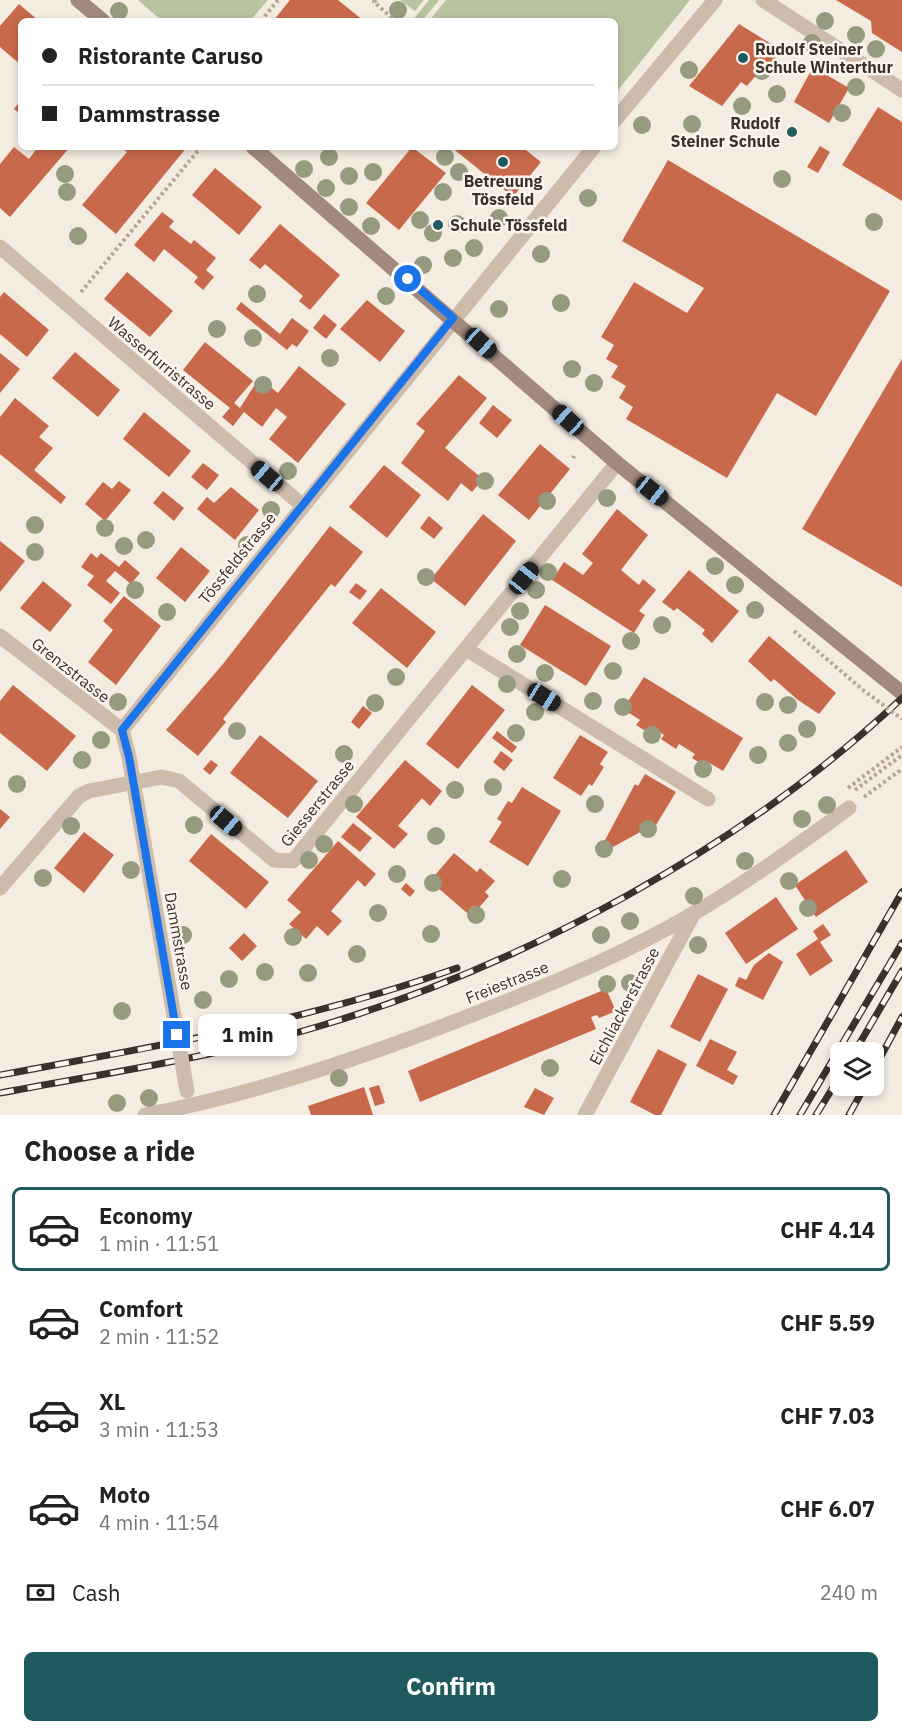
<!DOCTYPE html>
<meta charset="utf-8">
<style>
body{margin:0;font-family:"IBM Plex Sans",sans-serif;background:#f6f6f6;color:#222;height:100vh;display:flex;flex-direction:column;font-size:22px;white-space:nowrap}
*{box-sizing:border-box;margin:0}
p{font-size:20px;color:#767676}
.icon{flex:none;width:33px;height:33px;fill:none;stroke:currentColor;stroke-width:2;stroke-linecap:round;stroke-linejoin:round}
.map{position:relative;height:1115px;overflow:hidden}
.sheet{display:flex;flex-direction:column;background:#fff;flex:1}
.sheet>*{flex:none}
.banner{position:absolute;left:18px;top:18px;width:600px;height:132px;border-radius:9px;box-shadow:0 3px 9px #0003;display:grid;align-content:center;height:132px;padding:0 24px;background:#fff}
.fabs{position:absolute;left:830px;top:1042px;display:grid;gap:12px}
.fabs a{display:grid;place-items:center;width:54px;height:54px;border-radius:9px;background:#fff;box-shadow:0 3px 9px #0003;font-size:30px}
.end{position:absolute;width:27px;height:27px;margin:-14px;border:8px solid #1a73e8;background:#fff;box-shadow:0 0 0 3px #fff}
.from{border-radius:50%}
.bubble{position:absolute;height:42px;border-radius:9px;background:#fff;box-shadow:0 3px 9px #0003;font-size:20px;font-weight:800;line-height:42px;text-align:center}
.car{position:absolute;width:18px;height:36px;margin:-18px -9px;border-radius:8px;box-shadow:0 0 4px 2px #0007;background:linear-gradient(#222 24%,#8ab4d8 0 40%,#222 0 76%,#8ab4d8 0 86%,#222 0)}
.banner b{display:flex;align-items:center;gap:21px;height:57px;font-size:22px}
.banner b+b{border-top:2px solid #e0e0e0}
.banner i{width:15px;height:15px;background:#222}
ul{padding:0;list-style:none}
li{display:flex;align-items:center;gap:18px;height:84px;margin:0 12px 9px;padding:0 12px;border:3px solid transparent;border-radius:9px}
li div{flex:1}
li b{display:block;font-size:22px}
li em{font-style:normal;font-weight:800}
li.on{border-color:#1f5a5e}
li>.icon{width:54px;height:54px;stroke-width:1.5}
h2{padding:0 24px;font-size:27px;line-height:72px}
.pay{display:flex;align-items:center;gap:15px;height:66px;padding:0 24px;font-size:22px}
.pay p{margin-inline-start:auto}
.cta{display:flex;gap:12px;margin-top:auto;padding:12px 24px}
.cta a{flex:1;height:69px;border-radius:9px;background:#1f5a5e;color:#fff;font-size:24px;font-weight:800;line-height:69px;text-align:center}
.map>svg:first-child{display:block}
</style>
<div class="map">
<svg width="902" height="1115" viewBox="0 0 902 1115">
<rect width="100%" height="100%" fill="#f4ebe1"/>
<!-- green -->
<path fill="#b8c4a0" d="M138 0H268L250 21H162Z
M400 0H424L415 11Z
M429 0H439L422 21H412Z
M446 0H690L615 94V21H429Z"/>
<!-- building -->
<path fill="#c8694b" d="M290 0H338L364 21H273Z
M836 0H902V52L872 33 871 21Z
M19 4 39 21H21V65L0 47V26Z
M739 24 781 50 767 69 763 67 747 86 741 82 722 106 689 86Z
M813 67 849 88 829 123 794 102Z
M21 100V111L19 113 14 109Z
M878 107 902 122V201L842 165Z
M820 146 830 152 818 173 807 167Z
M14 147 29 159 38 147H70L10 217 0 208V164Z
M120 147H187L116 234 82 205 127 152Z
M412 147 446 173 399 230 366 203Z
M451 147H522L541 162 513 197Z
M668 160 890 291 816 416 777 393 727 478 626 419 633 407 619 398 626 386 611 377 618 366 606 359 614 345 601 337 634 282 687 313 704 288 622 241Z
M215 168 262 207 239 235 192 195Z
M162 212 174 221 169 227 191 244 194 240 216 258 206 270 214 277 203 290 194 282 198 277 164 249 154 262 134 245Z
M280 224 340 275 310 310 299 301 303 296 265 264 260 269 249 260Z
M127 272 173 311 150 337 104 299Z
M4 292 49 330 27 357 0 334V297Z
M367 300 405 331 380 362 340 329Z
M241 302 280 334 292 318 309 331 297 347 292 344 287 350 236 309Z
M324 314 337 325 326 339 313 328Z
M205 342 253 381 234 403 240 408 254 386 261 391 267 384 278 393 299 366 346 404 298 463 269 439 287 417 276 408 262 427 244 412 233 426 222 417 230 408 183 370Z
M75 352 120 390 98 417 52 378Z
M0 353 20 369 0 393Z
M902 359V587L802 529Z
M459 375 487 398 445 448 483 479 472 492 461 483 448 501 401 463 425 431 416 424Z
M15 398 49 426 39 437 53 448 34 470 66 497 61 504 0 454V417Z
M493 405 512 420 497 438 479 423Z
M144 412 191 451 169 477 123 439Z
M540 444 570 469 529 520 498 495Z
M203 463 219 475 207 490 191 477Z
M384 465 421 495 387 538 349 507Z
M119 481 131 490 105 521 85 504 103 482 112 489Z
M231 487 259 510 235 540 197 509 207 497 214 503Z
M163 491 184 508 174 521 153 503Z
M617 509 648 535 621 570 639 585 643 579 656 590 639 611 645 615 634 633 552 580 564 562 583 575 593 563 582 554Z
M483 514 516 541 465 606 431 579Z
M429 516 443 528 434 539 420 528Z
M330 526 363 552 335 587 331 584 223 719 226 722 198 756 166 730 223 664Z
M0 541 25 561 0 592Z
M181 547 210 571 185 602 156 578Z
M91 553 97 558 101 553 119 567 125 560 140 573 131 584 115 571 106 581 120 593 111 604 87 585 94 576 81 567Z
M689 570 739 611 712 643 702 634 705 630 677 608 674 611 662 602Z
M43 581 72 605 50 632 20 608Z
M356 583 367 591 360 600 349 592Z
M381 588 436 632 407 668 352 623Z
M124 596 161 626 116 685 88 662 113 630 103 621Z
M545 605 611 646 586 686 520 645Z
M769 636 836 693 819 714 798 700 774 679 771 682 748 661Z
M644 677 743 738 723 771 706 761 703 765 692 758 695 754 679 744 676 749 661 739 664 735 650 726 647 732 636 725 640 720 623 709Z
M13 685 76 736 47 771 0 733V701Z
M472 685 505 710 458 769 426 744Z
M363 706 372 713 359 729 351 722Z
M497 731 517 747 512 753 492 738Z
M260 735 318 781 288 818 230 773Z
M580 735 608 752 600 764 604 767 592 786 589 784 581 796 553 778Z
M501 751 513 760 504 771 493 762Z
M211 760 218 765 210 775 203 769Z
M405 760 442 791 430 806 422 798 398 826 408 834 394 849 356 817Z
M645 774 676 792 650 835 642 831 613 847 604 842 635 784 638 786Z
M522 787 561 811 528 866 489 842 502 822 497 819 508 801 512 803Z
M0 809 10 817 0 829Z
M353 823 372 838 360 852 341 837Z
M84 832 114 855 84 893 54 868Z
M211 834 269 882 246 909 189 861Z
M338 841 376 874 365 887 358 880 331 911 342 921 328 936 317 926 306 939 289 924 301 912 287 900Z
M846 850 868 882 816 917 795 885Z
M454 853 477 872 480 868 495 881 485 892 489 896 477 910 473 906 467 913 430 881Z
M406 883 415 891 410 897 401 889Z
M776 897 798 929 746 964 725 933Z
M823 924 831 935 820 942 833 961 810 976 796 954 818 939 813 931Z
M244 933 257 946 242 961 229 948Z
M769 953 783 962 763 1000 735 986 739 977 746 980 754 965Z
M698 974 728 989 700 1042 670 1027Z
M606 989 616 1011 599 1018 597 1015 591 1017 596 1029 420 1102 408 1071Z
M710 1039 737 1052 727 1070 738 1076 733 1085 696 1066Z
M658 1049 687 1064 661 1115H655L630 1102Z
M379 1085 385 1103 375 1106 369 1088Z
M364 1087 373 1115H311L308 1106Z
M535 1088 554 1098 544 1115 524 1107Z"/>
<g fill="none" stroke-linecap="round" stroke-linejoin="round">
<!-- path -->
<path stroke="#b9a596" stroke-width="4" stroke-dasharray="3 3" stroke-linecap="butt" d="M376 0 374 2 393 19 391 21
M261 21 278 0
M292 149 293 147
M81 292 201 147
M573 458 574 456
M848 788 902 747
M855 790 902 755
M864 797 902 769"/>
<!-- street -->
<path stroke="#cdbbac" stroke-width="15" d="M763 0 902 90
M615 120 715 0
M0 247 302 505
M0 636 122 730
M466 649 708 799
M122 730 594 147
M122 730 129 757 174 1016
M0 888 79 796 89 791 162 777 179 781 274 860 293 861 617 463
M145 1115C260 1093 373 1054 482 1011 554 983 629 952 696 912 749 881 799 844 849 808
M585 1115 694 913"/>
<!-- secondary -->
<path stroke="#a18a7d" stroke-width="15" d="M78 0 103 21
M253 147 617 463 902 693"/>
<defs>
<path id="rail" d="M854 1053 902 971
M873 1071 902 1017
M0 1075C158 1046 305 1022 457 968
M0 1093C107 1073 216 1057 320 1026 525 965 746 845 902 698
M774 1115 902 892
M800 1115 902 943
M816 1115 840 1076
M849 1115 865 1086"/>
</defs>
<!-- rail casing -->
<use href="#rail" stroke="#3b302b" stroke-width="7"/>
<!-- rail -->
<use href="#rail" stroke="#fbf5ee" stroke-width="4.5" stroke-dasharray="14" stroke-linecap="butt"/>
<!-- path-bridge -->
<path stroke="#b9a596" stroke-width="4" stroke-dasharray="3 3" stroke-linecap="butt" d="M794 631 863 690 902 719"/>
<!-- street-bridge -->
<path stroke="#cdbbac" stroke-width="15" d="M174 1016 187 1091"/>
</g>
<!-- trees -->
<g fill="#969b7f">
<circle cx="398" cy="10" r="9"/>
<circle cx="119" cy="11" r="9"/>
<circle cx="825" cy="21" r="9"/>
<circle cx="856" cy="35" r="9"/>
<circle cx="812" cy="43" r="9"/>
<circle cx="876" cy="49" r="9"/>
<circle cx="689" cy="70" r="9"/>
<circle cx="762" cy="71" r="9"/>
<circle cx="856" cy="87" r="9"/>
<circle cx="777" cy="94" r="9"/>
<circle cx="742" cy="106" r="9"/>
<circle cx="842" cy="113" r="9"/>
<circle cx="692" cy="124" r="9"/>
<circle cx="642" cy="125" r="9"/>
<circle cx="329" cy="157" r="9"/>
<circle cx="445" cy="157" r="9"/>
<circle cx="304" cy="169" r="9"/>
<circle cx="373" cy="172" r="9"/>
<circle cx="459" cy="172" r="9"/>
<circle cx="65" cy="174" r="9"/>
<circle cx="349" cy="176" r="9"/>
<circle cx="782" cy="179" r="9"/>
<circle cx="326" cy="188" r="9"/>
<circle cx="67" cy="192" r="9"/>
<circle cx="443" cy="192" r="9"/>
<circle cx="588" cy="198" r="9"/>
<circle cx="349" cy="207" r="9"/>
<circle cx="499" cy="218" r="9"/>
<circle cx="420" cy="220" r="9"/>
<circle cx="874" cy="222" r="9"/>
<circle cx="457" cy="224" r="9"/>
<circle cx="371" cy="226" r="9"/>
<circle cx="433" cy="233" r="9"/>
<circle cx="78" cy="236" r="9"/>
<circle cx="474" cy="248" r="9"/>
<circle cx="541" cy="254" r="9"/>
<circle cx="453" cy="258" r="9"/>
<circle cx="423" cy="265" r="9"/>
<circle cx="257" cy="294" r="9"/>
<circle cx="386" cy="296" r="9"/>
<circle cx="561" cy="303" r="9"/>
<circle cx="499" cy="309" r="9"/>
<circle cx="217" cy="329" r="9"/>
<circle cx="253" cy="338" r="9"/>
<circle cx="330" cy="358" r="9"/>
<circle cx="572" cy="369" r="9"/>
<circle cx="594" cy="383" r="9"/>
<circle cx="263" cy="385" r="9"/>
<circle cx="288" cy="471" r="9"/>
<circle cx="485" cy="481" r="9"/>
<circle cx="607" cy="498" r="9"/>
<circle cx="547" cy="501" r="9"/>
<circle cx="271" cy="510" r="9"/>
<circle cx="35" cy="525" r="9"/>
<circle cx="105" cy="528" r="9"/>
<circle cx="146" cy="540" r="9"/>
<circle cx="247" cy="545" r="9"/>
<circle cx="124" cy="546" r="9"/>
<circle cx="35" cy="552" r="9"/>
<circle cx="715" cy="566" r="9"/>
<circle cx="548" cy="572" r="9"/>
<circle cx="426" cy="577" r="9"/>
<circle cx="735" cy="585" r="9"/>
<circle cx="135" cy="590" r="9"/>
<circle cx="536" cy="590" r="9"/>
<circle cx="755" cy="610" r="9"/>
<circle cx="520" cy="611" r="9"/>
<circle cx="167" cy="612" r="9"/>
<circle cx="662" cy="625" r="9"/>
<circle cx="510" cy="627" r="9"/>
<circle cx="631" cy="641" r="9"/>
<circle cx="517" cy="654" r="9"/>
<circle cx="613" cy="671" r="9"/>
<circle cx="545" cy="673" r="9"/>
<circle cx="396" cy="677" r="9"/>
<circle cx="507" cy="684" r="9"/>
<circle cx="593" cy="701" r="9"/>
<circle cx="118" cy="702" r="9"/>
<circle cx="765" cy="702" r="9"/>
<circle cx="375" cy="703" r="9"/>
<circle cx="788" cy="705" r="9"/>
<circle cx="623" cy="707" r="9"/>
<circle cx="535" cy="712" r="9"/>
<circle cx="807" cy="729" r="9"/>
<circle cx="237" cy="731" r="9"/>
<circle cx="516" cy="733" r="9"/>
<circle cx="652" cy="735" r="9"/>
<circle cx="101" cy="740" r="9"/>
<circle cx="788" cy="743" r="9"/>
<circle cx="344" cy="754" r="9"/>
<circle cx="758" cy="755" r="9"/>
<circle cx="82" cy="760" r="9"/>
<circle cx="703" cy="769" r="9"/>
<circle cx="17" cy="784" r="9"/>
<circle cx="493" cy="787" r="9"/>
<circle cx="455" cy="790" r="9"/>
<circle cx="354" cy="804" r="9"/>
<circle cx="595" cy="804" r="9"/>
<circle cx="827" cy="805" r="9"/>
<circle cx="802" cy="819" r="9"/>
<circle cx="194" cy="825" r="9"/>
<circle cx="71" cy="826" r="9"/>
<circle cx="648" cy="829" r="9"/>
<circle cx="436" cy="836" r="9"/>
<circle cx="324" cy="844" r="9"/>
<circle cx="604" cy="849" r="9"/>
<circle cx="309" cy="860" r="9"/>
<circle cx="745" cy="861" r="9"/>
<circle cx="131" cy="870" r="9"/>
<circle cx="397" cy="874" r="9"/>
<circle cx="43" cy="878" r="9"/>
<circle cx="562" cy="879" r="9"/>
<circle cx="789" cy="881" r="9"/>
<circle cx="433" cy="883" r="9"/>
<circle cx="694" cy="896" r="9"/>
<circle cx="808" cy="908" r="9"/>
<circle cx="378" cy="913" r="9"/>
<circle cx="476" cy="915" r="9"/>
<circle cx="630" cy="921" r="9"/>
<circle cx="431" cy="934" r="9"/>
<circle cx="183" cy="935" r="9"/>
<circle cx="601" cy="935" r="9"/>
<circle cx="293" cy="937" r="9"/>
<circle cx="698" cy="945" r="9"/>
<circle cx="357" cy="954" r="9"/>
<circle cx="265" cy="972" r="9"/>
<circle cx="308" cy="973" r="9"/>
<circle cx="229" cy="979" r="9"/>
<circle cx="630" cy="983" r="9"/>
<circle cx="607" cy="984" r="9"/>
<circle cx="203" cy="1000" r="9"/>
<circle cx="122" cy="1011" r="9"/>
<circle cx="550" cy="1068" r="9"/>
<circle cx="339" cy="1078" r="9"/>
<circle cx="149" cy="1098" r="9"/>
<circle cx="117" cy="1103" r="9"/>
</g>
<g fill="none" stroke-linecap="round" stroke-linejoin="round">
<!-- route -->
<path stroke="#1a73e8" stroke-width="8" d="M177 1035 129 757 122 730 453 318 408 279"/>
</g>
<!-- markers -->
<g fill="#1f5a5e" stroke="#fbf5ee" stroke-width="2">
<circle cx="743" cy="58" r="6"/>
<circle cx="792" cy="132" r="6"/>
<circle cx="503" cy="162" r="6"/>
<circle cx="438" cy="225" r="6"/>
</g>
<g text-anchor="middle" stroke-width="5" stroke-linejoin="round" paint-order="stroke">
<!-- poi labels -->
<g font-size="16" font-weight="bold" fill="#3b302b" stroke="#fbf5ee" text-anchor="start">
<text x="755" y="55">Rudolf Steiner<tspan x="755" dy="18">Schule Winterthur</tspan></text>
<text x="780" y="129" text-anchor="end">Rudolf<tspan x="780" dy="18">Steiner Schule</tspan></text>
<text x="503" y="187" text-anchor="middle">Betreuung<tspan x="503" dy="18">Tössfeld</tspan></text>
<text x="450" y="231">Schule Tössfeld</text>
</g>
<!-- street labels -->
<g font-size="16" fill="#3b302b" stroke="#fbf5ee">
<text transform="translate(162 363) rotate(40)" y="6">Wasserfurristrasse</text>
<text transform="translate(237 558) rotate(-51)" y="6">Tössfeldstrasse</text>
<text transform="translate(71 670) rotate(38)" y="6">Grenzstrasse</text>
<text transform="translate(317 803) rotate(-51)" y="6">Giesserstrasse</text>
<text transform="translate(179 941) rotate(80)" y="6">Dammstrasse</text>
<text transform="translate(507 982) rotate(-22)" y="6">Freiestrasse</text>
<text transform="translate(624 1006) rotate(-62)" y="6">Eichliackerstrasse</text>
</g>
</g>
</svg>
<div class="fabs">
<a><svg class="icon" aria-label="layers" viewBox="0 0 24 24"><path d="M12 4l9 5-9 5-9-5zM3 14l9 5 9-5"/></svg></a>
</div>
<i class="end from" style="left:408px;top:279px"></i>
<i class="end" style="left:177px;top:1035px"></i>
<div class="bubble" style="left:198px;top:1014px;width:99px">1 min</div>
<i class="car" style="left:481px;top:343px;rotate:132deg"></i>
<i class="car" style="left:568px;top:420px;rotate:312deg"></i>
<i class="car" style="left:267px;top:476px;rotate:310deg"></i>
<i class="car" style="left:652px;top:491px;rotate:129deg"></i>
<i class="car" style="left:524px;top:578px;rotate:39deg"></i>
<i class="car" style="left:544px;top:697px;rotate:122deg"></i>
<i class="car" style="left:226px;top:821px;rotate:130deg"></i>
<div class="banner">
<b><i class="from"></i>Ristorante Caruso</b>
<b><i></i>Dammstrasse</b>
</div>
</div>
<section class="sheet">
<h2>Choose a ride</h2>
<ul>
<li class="on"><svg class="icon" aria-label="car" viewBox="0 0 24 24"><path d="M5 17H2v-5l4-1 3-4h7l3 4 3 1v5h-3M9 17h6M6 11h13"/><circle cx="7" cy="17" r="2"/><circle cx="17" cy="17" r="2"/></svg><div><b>Economy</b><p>1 min · 11:51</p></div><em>CHF 4.14</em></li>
<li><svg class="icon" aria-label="car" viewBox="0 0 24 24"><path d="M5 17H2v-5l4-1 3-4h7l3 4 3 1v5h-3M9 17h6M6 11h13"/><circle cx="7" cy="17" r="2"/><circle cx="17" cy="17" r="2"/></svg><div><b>Comfort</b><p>2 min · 11:52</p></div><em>CHF 5.59</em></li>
<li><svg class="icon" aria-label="car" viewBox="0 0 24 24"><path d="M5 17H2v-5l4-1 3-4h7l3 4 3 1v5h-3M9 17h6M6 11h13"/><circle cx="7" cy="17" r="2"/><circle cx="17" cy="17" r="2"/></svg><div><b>XL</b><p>3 min · 11:53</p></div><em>CHF 7.03</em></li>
<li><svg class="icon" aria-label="car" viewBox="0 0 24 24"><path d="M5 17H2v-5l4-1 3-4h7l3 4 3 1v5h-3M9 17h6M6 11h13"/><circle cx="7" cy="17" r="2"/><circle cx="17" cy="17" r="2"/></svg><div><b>Moto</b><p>4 min · 11:54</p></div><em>CHF 6.07</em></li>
</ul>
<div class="pay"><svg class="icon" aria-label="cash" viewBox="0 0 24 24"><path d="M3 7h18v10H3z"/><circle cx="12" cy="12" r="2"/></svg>Cash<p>240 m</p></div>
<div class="cta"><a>Confirm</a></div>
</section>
